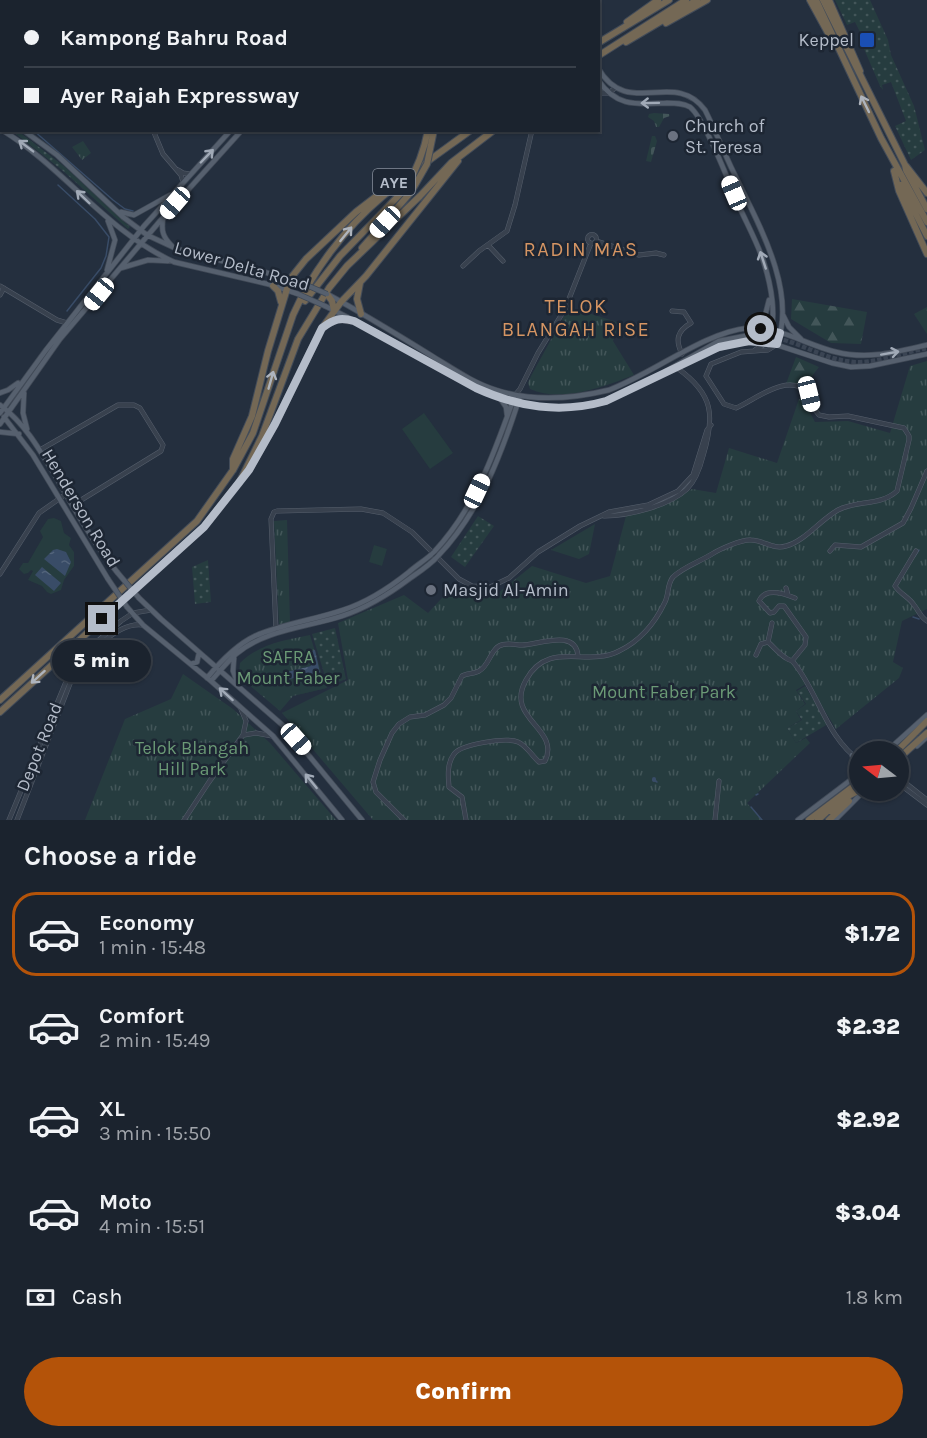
<!DOCTYPE html>
<meta charset="utf-8">
<style>
body{margin:0;font-family:Karla,sans-serif;background:#282f3a;color:#f1f3f6;height:100vh;display:flex;flex-direction:column;font-size:22px;white-space:nowrap}
*{box-sizing:border-box;margin:0}
p{font-size:20px;color:#a0a4aa}
.icon{flex:none;width:33px;height:33px;fill:none;stroke:currentColor;stroke-width:2;stroke-linecap:round;stroke-linejoin:round}
.map{position:relative;height:820px;overflow:hidden}
.sheet{display:flex;flex-direction:column;background:#1b232e;flex:1}
.sheet>*{flex:none}
.guide{position:absolute;left:0px;top:0px;width:600px;height:132px;box-shadow:0 2px 4px #0004,0 0 0 2px #39404a;display:grid;align-content:center;height:132px;padding:0 24px;background:#1b232e}
.needle{width:39px;rotate:286deg}
.controls{position:absolute;left:849px;top:741px;display:grid;gap:12px}
.controls a{display:grid;place-items:center;width:60px;height:60px;border-radius:50%;background:#1b232e;box-shadow:0 2px 4px #0004,0 0 0 2px #39404a;font-size:30px}
.end{position:absolute;width:27px;height:27px;margin:-14px;border:8px solid #b4bcc9;background:#111;box-shadow:0 0 0 3px #111}
.from{border-radius:50%}
.bubble{position:absolute;height:42px;border-radius:21px;background:#1b232e;box-shadow:0 2px 4px #0004,0 0 0 2px #39404a;font-size:20px;font-weight:800;line-height:42px;text-align:center}
.car{position:absolute;width:18px;height:36px;margin:-18px -9px;border-radius:8px;box-shadow:0 0 4px 2px #0007;background:linear-gradient(#fff 24%,#345 0 40%,#fff 0 76%,#345 0 86%,#fff 0)}
.guide b{display:flex;align-items:center;gap:21px;height:57px;font-size:22px}
.guide b+b{border-top:2px solid #39404a}
.guide i{width:15px;height:15px;background:#f1f3f6}
ul{padding:0;list-style:none}
li{display:flex;align-items:center;gap:18px;height:84px;margin:0 12px 9px;padding:0 12px;border:3px solid transparent;border-radius:24px}
li div{flex:1}
li b{display:block;font-size:22px}
li em{font-style:normal;font-weight:800}
li.active{border-color:#b45309}
li>.icon{width:54px;height:54px;stroke-width:1.5}
h2{padding:0 24px;font-size:27px;line-height:72px}
.pay{display:flex;align-items:center;gap:15px;height:66px;padding:0 24px;font-size:22px}
.pay p{margin-inline-start:auto}
.primary-button{display:flex;gap:12px;margin-top:auto;padding:12px 24px}
.primary-button a{flex:1;height:69px;border-radius:36px;background:#b45309;color:#fff;font-size:24px;font-weight:800;line-height:69px;text-align:center}
.map>svg:first-child{display:block}
</style>
<div class="map">
<svg width="927" height="820" viewBox="0 0 927 820">
<defs>
<pattern id="grass-dots" width="8" height="8" patternUnits="userSpaceOnUse" patternTransform="scale(1.5)"><rect width="8" height="8" fill="#263c3f"/><path d="M2 2h.1M6 6h.1" fill="none" stroke="#435659" stroke-width="1.8" stroke-linecap="round"/></pattern>
<pattern id="forest-firs" width="22" height="20" patternUnits="userSpaceOnUse" patternTransform="scale(1.5)"><rect width="22" height="20" fill="#263c3f"/><path d="M5 1l3.5 6h-7zM16 11l3.5 6h-7z" fill="#435659"/></pattern>
<pattern id="cemetery-stones" width="16" height="16" patternUnits="userSpaceOnUse" patternTransform="scale(1.5)"><rect width="16" height="16" fill="#263c3f"/><path d="M2 7V4a2 2 0 0 1 4 0v3zM10 15v-3a2 2 0 0 1 4 0v3z" fill="#435659"/></pattern>
<pattern id="park-tufts" width="24" height="20" patternUnits="userSpaceOnUse" patternTransform="scale(1.5)"><rect width="24" height="20" fill="#263c3f"/><path d="M3 7l-1-3M5 7V3M7 7l1-3M15 17l-1-3M17 17v-4M19 17l1-3" fill="none" stroke="#435659"/></pattern>
<pattern id="water-ripples" width="26" height="14" patternUnits="userSpaceOnUse" patternTransform="scale(1.5)"><rect width="26" height="14" fill="#394c67"/><path d="M2 4q2-2 4 0t4 0M15 11q2-2 4 0t4 0" fill="none" stroke="#53647b"/></pattern>
</defs>
<rect width="100%" height="100%" fill="#242f3e"/>
<!-- grass -->
<path fill="url(#grass-dots)" d="M835 0H870L888 40 891 55 914 106 925 150 911 160 895 126 906 121 891 82 882 85 883 90 880 86 861 42V34L855 22 847 25Z
M12 131H18L65 167 130 227 128 229 62 170Z
M478 516 494 526 465 567 451 557Z
M208 560 211 602 195 604 192 567Z
M335 628 346 679 328 686 312 634Z
M805 686 828 724 796 743 787 728 802 720 796 711 806 704 797 691Z"/>
<!-- forest -->
<path fill="url(#forest-firs)" d="M792 299 867 312 861 344 831 343 791 319Z
M927 307V334L914 314Z
M796 357 819 367 806 384H786Z"/>
<!-- cemetery -->
<path fill="url(#cemetery-stones)" d="M654 113 669 114 670 116 664 118 659 127H656L654 121 648 117 649 114Z
M652 136H655L657 141 651 162 646 161Z"/>
<!-- park -->
<path fill="url(#park-tufts)" d="M83 141 91 153 82 160 72 147Z
M569 307 620 323 613 341 634 375C603 387 562 403 530 389L528 383 531 376Z
M927 361V609L902 621 893 662 903 668 899 678 836 729 808 683 796 690 805 704 796 711 801 720 787 728 796 743 806 738 810 743 747 803 761 820H373L282 713 348 680 338 623 404 595 428 613 454 585 466 592 498 593 532 566 586 583 610 576 626 516 665 505 692 489 716 493 729 448 777 463 799 399 807 400 808 409 815 422 848 421 890 433 910 366Z
M287 520 290 622 279 625 274 521Z
M595 524 589 554 579 559 551 550Z
M310 635 326 688 293 696 280 711 242 679 239 672 240 663C259 644 285 640 310 635Z
M183 674 233 709 270 743 336 820H85L125 719 171 699Z"/>
<!-- pitch -->
<path fill="#263c3f" d="M424 413 453 453 430 469 402 429Z
M54 518 61 521 64 533 71 538 69 545 74 552V566L64 580 61 590 51 594 47 592 42 586 28 580 33 571 31 570 28 573 24 574 19 569 23 563H28L43 537 40 531 48 519Z
M374 545 387 549 382 566 369 562Z
M325 679 327 688 301 694 299 685Z
M882 791H893L895 796 878 801 876 793Z"/>
<!-- water -->
<path fill="url(#water-ripples)" d="M57 549 66 552 71 562 65 576 44 559 53 550Z
M42 567 61 583 54 591 35 575Z
M315 650 320 673 289 679 287 672 311 666 309 652Z"/>
<g fill="none" stroke-linecap="round" stroke-linejoin="round">
<!-- stream -->
<path stroke="#394c67" stroke-width="1.5" d="M0 109 2 110
M33 130 113 200 125 209 133 211
M58 185 95 219 109 237 106 256 101 268 67 311
M915 556 919 550
M913 617 919 619
M654 779 657 782 653 780Z
M756 795 758 794
M751 807 762 820"/>
<!-- canal -->
<path stroke="#394c67" stroke-width="4" d="M654 779V780"/>
<!-- major-tunnel -->
<path stroke="#3a4453" stroke-width="4.5" stroke-dasharray="4.5 2" stroke-linecap="butt" d="M745 336C791 332 813 358 853 362 876 364 905 352 927 348"/>
<defs>
<path id="minor" d="M29 0 35 2
M228 0 229 2
M183 2 185 0
M0 3H2
M598 93H609L615 88
M153 130 163 154 181 175 183 182
M178 170 183 173 190 174
M587.5 239a4.5 4.5 0 1 1 9 0a4.5 4.5 0 1 1-9 0Z
M596 241 639 255 656 253 664 255
M488 245 503 261
M463 266 479 251 507 231 515 205 532 130
M0 286 57 320 67 323
M0 295 4 288
M672 311 684 312 691 323C677 331 675 340 682 354
M755 350 768 342
M515 395 520 389 538 353 565 309 591 243
M40 450 118 405H134L140 408 163 445 161 451 73 505
M604 516C628 516 669 506 687 489 696 480 700 468 703 456 715 416 714 394 677 368
M830 551 835 545 861 547 903 523 911 508 927 471
M916 551 895 586C900 594 909 597 914 605 919 611 920 617 927 621
M0 574 39 513 66 494
M786 588 788 595
M276 630 271 519 274 512 277 511 361 509 383 513 412 532 459 579 472 586 490 587 509 578 538 552 580 526 609 512 648 505 678 491 693 475 707 430 711 425
M768 642C774 647 779 654 786 658 792 662 789 658 794 663 819 694 826 737 860 761
M768 642 772 623
M756 655 761 644 768 642
M792 661 805 645 806 637 784 606H779L774 612 770 613 759 601C765 587 783 593 795 598
M244 735 256 733 272 736
M898 777 927 800
M898 783 927 805
M9 820 70 672 79 657 121 621 133 613 151 610
M17 820 71 681C83 659 116 621 143 625
M184 820 209 782 243 735 246 721 241 709
M404 820 376 792 373 782 380 760 392 733 399 724 410 717 425 715 444 705 451 698 462 676C467 673 474 674 479 671 489 666 490 651 499 646 506 642 515 645 522 645 538 645 576 628 578 656
M466 820 462 797 449 787C448 776 447 763 454 754 461 744 507 737 518 742 527 746 532 756 539 762L545 761C561 728 504 719 526 680 548 639 587 668 619 651 640 641 655 623 665 602 669 594 667 584 673 577 683 567 701 561 712 554 720 549 742 539 751 540 763 540 773 550 786 546 805 541 820 520 838 510 857 500 881 506 897 491L909 440V436L904 428 848 416 829 417 819 415 812 406 808 392C787 372 755 400 736 408L724 404 706 376 711 364 741 352 768 350 776 345
M715 820 719 781"/>
<path id="major" d="M555 0V2
M560 0V2
M364 2 366 0
M598 68C628 120 674 68 705 110 715 130 723 150 732 169 755 218 798 289 777 344
M598 80C617 108 638 104 667 103 675 103 683 103 690 107 705 119 730 185 739 206 747 224 757 242 763 260 771 284 778 318 768 342
M0 117H2
M2 130C64 168 106 231 174 262L272 285 298 294
M23 130 57 155 123 217 147 235 177 249 290 279 304 284
M121 212 134 215 170 195
M163 219C161 231 163 237 172 246
M121 268 148 260 168 261
M107 270 115 240 108 221
M329 295C364 314 398 335 432 356 452 368 473 383 496 390 533 402 572 399 609 390 652 374 705 332 748 328 776 325 809 346 836 352 868 360 896 352 927 345
M325 306C360 323 394 342 427 361 486 395 536 420 606 401L709 351 737 343 768 342 832 363 851 367 870 366 927 354
M783 315 789 327 801 339
M753 326 764 320 769 300
M666 371 719 341 745 336
M0 393 8 390 18 383
M24 393 23 413 27 429
M500 398 506 407 507 415
M0 405C27 425 42 454 59 482 76 512 95 545 117 572
M0 413 46 350 144 226 231 130
M4 417 33 455 108 579
M0 424 60 339 160 221 242 130
M0 432 19 434
M139 598 161 619 287 729 362 820
M127 607 143 625 211 681 273 736 342 820
M234 658 233 671 238 684
M191 664 197 662 199 653
M207 678C220 662 236 645 255 636 282 624 314 620 343 610 368 602 389 588 409 572 417 565 427 559 434 552 476 507 495 451 515 395
M211 681C219 672 227 662 236 654 264 630 308 627 342 616 366 608 389 594 409 579 419 572 430 565 438 556 480 512 502 453 520 396
M917 746 927 737
M886 752 927 715
M852 755 857 767 854 777
M902 759 899 770 903 781
M798 820 860 773
M835 820 865 790"/>
<path id="highway" d="M379 0 380 2
M810 0 833 42
M816 0 881 138 927 222
M823 0 905 165 906 170 927 209
M829 0 860 71
M348 2V0
M627 22 658 0
M666 23 707 0
M626 42 697 0
M598 43 669 0
M598 56 686 0
M906 166 927 193
M894 171 899 191 927 254
M901 185 927 236
M362 248 411 192
M360 283 357 299 361 314
M273 286 278 291 281 302
M327 294 332 301 334 310
M305 301 340 256 406 188
M327 324 338 319 354 321
M250 468 275 424 322 328 341 302 366 276 458 161
M233 470V459L252 416 268 351 290 279 306 259 356 212 404 175
M0 700 197 521 233 470 253 433 293 315C312 272 345 228 382 197 410 173 441 152 471 130
M0 712 204 527 239 483 262 436 298 339 329 288 347 266 420 196 451 163 494 130
M896 752 927 721
M898 759 927 733
M831 811 850 795 860 790
M809 820 854 786
M818 820 832 807
M829 820 849 801"/>
</defs>
<!-- minor casing -->
<use href="#minor" stroke="#565f6c" stroke-width="5"/>
<!-- major casing -->
<use href="#major" stroke="#414a57" stroke-width="6"/>
<!-- highway casing -->
<use href="#highway" stroke="#434c59" stroke-width="8"/>
<!-- minor -->
<use href="#minor" stroke="#38414e" stroke-width="4"/>
<!-- major -->
<use href="#major" stroke="#56606e" stroke-width="4.5"/>
<!-- highway -->
<use href="#highway" stroke="#746855" stroke-width="6"/>
<defs>
<path id="major-bridge" d="M304 284 327 294
M298 294 325 306
M117 572 139 598
M108 579 127 607"/>
<path id="highway-bridge" d="M370 0 372 2
M406 188C417 169 424 152 428 130
M411 192 427 164 434 130"/>
</defs>
<!-- major-bridge casing -->
<use href="#major-bridge" stroke="#414a57" stroke-width="6" stroke-linecap="butt"/>
<!-- highway-bridge casing -->
<use href="#highway-bridge" stroke="#434c59" stroke-width="8" stroke-linecap="butt"/>
<!-- major-bridge -->
<use href="#major-bridge" stroke="#56606e" stroke-width="4.5"/>
<!-- highway-bridge -->
<use href="#highway-bridge" stroke="#746855" stroke-width="6"/>
</g>
<!-- one-way arrows -->
<defs><path id="oneway-shaft" d="M-6 0H5M1.5-3L5.5 0L1.5 3" fill="none" stroke-width="1.6" stroke-linecap="round" stroke-linejoin="round" transform="scale(1.5)"/></defs>
<g stroke="#a1aab7">
<use href="#oneway-shaft" transform="translate(650 103) rotate(179)"/>
<use href="#oneway-shaft" transform="translate(26 146) rotate(-143)"/>
<use href="#oneway-shaft" transform="translate(207 156) rotate(-46)"/>
<use href="#oneway-shaft" transform="translate(83 197) rotate(-136)"/>
<use href="#oneway-shaft" transform="translate(763 260) rotate(-108)"/>
<use href="#oneway-shaft" transform="translate(890 353) rotate(-10)"/>
<use href="#oneway-shaft" transform="translate(226 694) rotate(-138)"/>
<use href="#oneway-shaft" transform="translate(311 781) rotate(-129)"/>
</g>
<g stroke="#aeb4bd">
<use href="#oneway-shaft" transform="translate(865 104) rotate(-116)"/>
<use href="#oneway-shaft" transform="translate(346 234) rotate(-51)"/>
<use href="#oneway-shaft" transform="translate(271 380) rotate(-74)"/>
<use href="#oneway-shaft" transform="translate(38 677) rotate(138)"/>
</g>
<g fill="none" stroke-linecap="round" stroke-linejoin="round">
<!-- route -->
<path stroke="#b4bcc9" stroke-width="8" d="M102 619 204 527 249 470 275 424 322 328C334 319 340 317 354 321L476 388C518 407 560 414 606 401L719 347 749 341 777 344 780 333 761 329"/>
</g>
<!-- markers -->
<rect fill="#1a4fb4" stroke="#1d2633" stroke-width="2" x="859" y="32" width="16" height="16" rx="3"/>
<g fill="#6b7280" stroke="#1d2633" stroke-width="2">
<circle cx="673" cy="136" r="6"/>
<circle cx="431" cy="590" r="6"/>
</g>
<g text-anchor="middle" stroke-width="5" stroke-linejoin="round" paint-order="stroke">
<!-- shield labels -->
<rect fill="#1d2633" stroke="#878f9c" stroke-width="1.5" x="373" y="169" width="42" height="26" rx="4.5"/>
<g font-size="16" font-weight="bold" fill="#b4bcc9">
<text x="394" y="188">AYE</text>
</g>
<!-- poi labels -->
<g font-size="18" fill="#b4bcc9" stroke="#1d2633" text-anchor="start">
<text x="854" y="46" text-anchor="end">Keppel</text>
<text x="685" y="132">Church of<tspan x="685" dy="21">St. Teresa</tspan></text>
<text x="443" y="596">Masjid Al-Amin</text>
</g>
<!-- street labels -->
<g font-size="18" fill="#b4bcc9" stroke="#1d2633">
<text transform="translate(242 266) rotate(16)" y="6">Lower Delta Road</text>
<text transform="translate(81 508) rotate(59)" y="6">Henderson Road</text>
<text transform="translate(39 747) rotate(-68)" y="6">Depot Road</text>
</g>
<!-- park labels -->
<g font-size="18" fill="#6b9a76" stroke="#1d2633">
<text x="288" y="663">SAFRA<tspan x="288" dy="21">Mount Faber</tspan></text>
<text x="664" y="698">Mount Faber Park</text>
<text x="192" y="754">Telok Blangah<tspan x="192" dy="21">Hill Park</tspan></text>
</g>
<!-- neighbourhood labels -->
<g font-size="20" letter-spacing="1.5" fill="#d59563" stroke="#1d2633">
<text x="581" y="256">RADIN MAS</text>
<text x="576" y="313">TELOK<tspan x="576" dy="23">BLANGAH RISE</tspan></text>
</g>
</g>
</svg>
<div class="controls">
<a><svg class="needle" viewBox="-14 -14 28 28"><path d="M0-13l5 13h-10z" fill="#e53935"/><path d="M0 13l5-13h-10z" fill="#a0a4aa"/></svg></a>
</div>
<i class="end from" style="left:761px;top:329px"></i>
<i class="end" style="left:102px;top:619px"></i>
<div class="bubble" style="left:52px;top:640px;width:99px">5 min</div>
<i class="car" style="left:734px;top:193px;rotate:337deg"></i>
<i class="car" style="left:175px;top:203px;rotate:221deg"></i>
<i class="car" style="left:385px;top:222px;rotate:223deg"></i>
<i class="car" style="left:99px;top:294px;rotate:219deg"></i>
<i class="car" style="left:809px;top:394px;rotate:166deg"></i>
<i class="car" style="left:477px;top:491px;rotate:25deg"></i>
<i class="car" style="left:296px;top:739px;rotate:138deg"></i>
<div class="guide">
<b><i class="from"></i>Kampong Bahru Road</b>
<b><i></i>Ayer Rajah Expressway</b>
</div>
</div>
<section class="sheet">
<h2>Choose a ride</h2>
<ul>
<li class="active"><svg class="icon" aria-label="car" viewBox="0 0 24 24"><path d="M5 17H2v-5l4-1 3-4h7l3 4 3 1v5h-3M9 17h6M6 11h13"/><circle cx="7" cy="17" r="2"/><circle cx="17" cy="17" r="2"/></svg><div><b>Economy</b><p>1 min · 15:48</p></div><em>$1.72</em></li>
<li><svg class="icon" aria-label="car" viewBox="0 0 24 24"><path d="M5 17H2v-5l4-1 3-4h7l3 4 3 1v5h-3M9 17h6M6 11h13"/><circle cx="7" cy="17" r="2"/><circle cx="17" cy="17" r="2"/></svg><div><b>Comfort</b><p>2 min · 15:49</p></div><em>$2.32</em></li>
<li><svg class="icon" aria-label="car" viewBox="0 0 24 24"><path d="M5 17H2v-5l4-1 3-4h7l3 4 3 1v5h-3M9 17h6M6 11h13"/><circle cx="7" cy="17" r="2"/><circle cx="17" cy="17" r="2"/></svg><div><b>XL</b><p>3 min · 15:50</p></div><em>$2.92</em></li>
<li><svg class="icon" aria-label="car" viewBox="0 0 24 24"><path d="M5 17H2v-5l4-1 3-4h7l3 4 3 1v5h-3M9 17h6M6 11h13"/><circle cx="7" cy="17" r="2"/><circle cx="17" cy="17" r="2"/></svg><div><b>Moto</b><p>4 min · 15:51</p></div><em>$3.04</em></li>
</ul>
<div class="pay"><svg class="icon" aria-label="cash" viewBox="0 0 24 24"><path d="M3 7h18v10H3z"/><circle cx="12" cy="12" r="2"/></svg>Cash<p>1.8 km</p></div>
<div class="primary-button"><a>Confirm</a></div>
</section>
